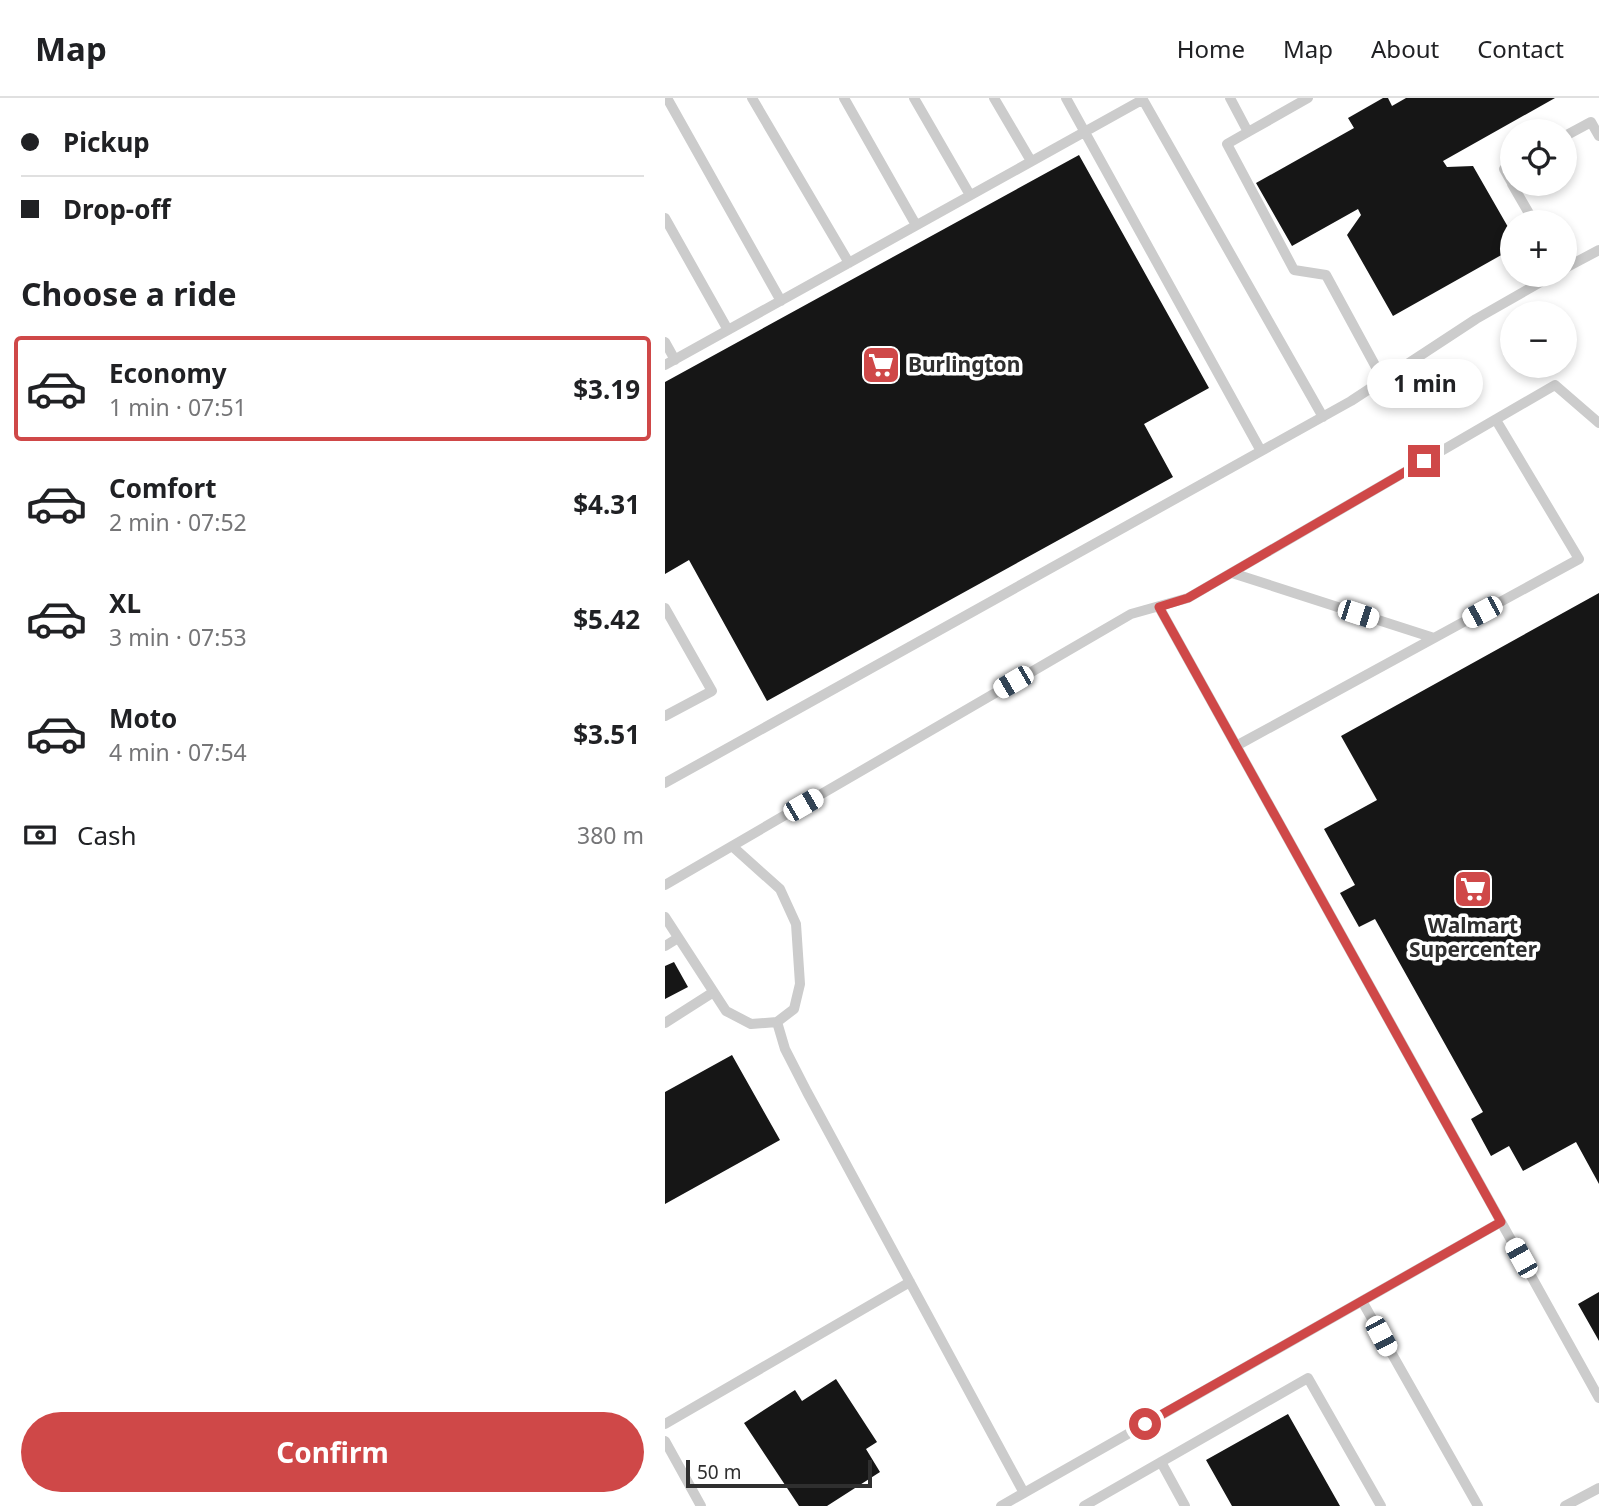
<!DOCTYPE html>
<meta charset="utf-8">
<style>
body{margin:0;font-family:"Noto Sans",sans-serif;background:#f6f6f6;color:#202124;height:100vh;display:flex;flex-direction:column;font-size:26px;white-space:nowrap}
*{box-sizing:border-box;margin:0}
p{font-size:23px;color:#757577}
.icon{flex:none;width:38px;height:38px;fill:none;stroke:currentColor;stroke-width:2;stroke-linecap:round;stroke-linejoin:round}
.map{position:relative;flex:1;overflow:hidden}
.drawer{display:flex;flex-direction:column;background:#fff;width:665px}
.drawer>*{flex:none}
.banner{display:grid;align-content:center;height:154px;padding:0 21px;background:#fff}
.controls{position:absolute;left:835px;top:21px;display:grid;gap:14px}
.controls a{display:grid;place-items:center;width:77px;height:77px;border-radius:50%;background:#fff;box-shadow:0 4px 10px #0003;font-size:35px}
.scale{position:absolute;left:21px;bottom:18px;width:186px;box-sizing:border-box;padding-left:7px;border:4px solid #2f2f2f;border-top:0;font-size:19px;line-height:24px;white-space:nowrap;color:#2f2f2f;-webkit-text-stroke:5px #fff;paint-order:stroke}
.end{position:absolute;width:32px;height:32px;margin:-16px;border:9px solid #cf4848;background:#fff;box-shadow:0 0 0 4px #fff}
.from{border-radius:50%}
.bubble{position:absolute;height:49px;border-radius:24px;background:#fff;box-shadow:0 4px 10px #0003;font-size:23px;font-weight:700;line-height:49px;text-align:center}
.car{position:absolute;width:21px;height:42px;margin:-21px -10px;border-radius:9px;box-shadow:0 0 5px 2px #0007;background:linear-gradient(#fff 24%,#345 0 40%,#fff 0 76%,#345 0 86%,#fff 0)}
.banner b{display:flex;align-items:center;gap:24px;height:66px;font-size:26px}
.banner b+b{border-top:2px solid #e0e0e0}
.banner i{width:18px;height:18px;background:#202124}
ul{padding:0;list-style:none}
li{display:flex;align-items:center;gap:21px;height:105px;margin:0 14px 10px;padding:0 7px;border:4px solid transparent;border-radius:7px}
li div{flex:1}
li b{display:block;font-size:26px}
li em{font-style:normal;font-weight:700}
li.active{border-color:#cf4848}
li>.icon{width:63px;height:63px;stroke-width:1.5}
h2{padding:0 21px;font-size:32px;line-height:84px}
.pay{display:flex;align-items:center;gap:18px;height:77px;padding:0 21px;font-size:26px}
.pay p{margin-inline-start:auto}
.primary-button{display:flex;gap:14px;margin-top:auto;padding:14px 21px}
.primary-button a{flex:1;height:80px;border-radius:42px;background:#cf4848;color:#fff;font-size:28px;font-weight:700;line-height:80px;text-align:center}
header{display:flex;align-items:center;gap:42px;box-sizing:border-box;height:98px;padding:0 35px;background:#fff;border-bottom:2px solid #e0e0e0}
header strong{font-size:33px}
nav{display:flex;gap:38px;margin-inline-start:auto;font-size:24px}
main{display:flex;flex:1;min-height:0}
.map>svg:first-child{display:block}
</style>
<header>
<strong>Map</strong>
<nav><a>Home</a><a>Map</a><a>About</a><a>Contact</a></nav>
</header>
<main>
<section class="drawer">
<div class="banner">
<b><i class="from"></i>Pickup</b>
<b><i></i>Drop-off</b>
</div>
<h2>Choose a ride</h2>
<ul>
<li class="active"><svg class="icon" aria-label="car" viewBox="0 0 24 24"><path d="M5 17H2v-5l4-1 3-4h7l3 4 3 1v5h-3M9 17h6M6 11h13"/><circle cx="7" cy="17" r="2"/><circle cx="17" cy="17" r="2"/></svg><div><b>Economy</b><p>1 min · 07:51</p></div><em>$3.19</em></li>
<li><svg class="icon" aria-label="car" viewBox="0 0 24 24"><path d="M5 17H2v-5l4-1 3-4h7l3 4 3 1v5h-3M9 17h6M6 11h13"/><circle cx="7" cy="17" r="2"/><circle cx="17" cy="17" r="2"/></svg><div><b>Comfort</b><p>2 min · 07:52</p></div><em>$4.31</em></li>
<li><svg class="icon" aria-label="car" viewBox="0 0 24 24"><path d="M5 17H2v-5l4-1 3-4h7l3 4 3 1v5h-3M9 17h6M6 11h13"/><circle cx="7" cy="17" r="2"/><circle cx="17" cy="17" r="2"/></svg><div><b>XL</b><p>3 min · 07:53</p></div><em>$5.42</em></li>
<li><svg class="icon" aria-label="car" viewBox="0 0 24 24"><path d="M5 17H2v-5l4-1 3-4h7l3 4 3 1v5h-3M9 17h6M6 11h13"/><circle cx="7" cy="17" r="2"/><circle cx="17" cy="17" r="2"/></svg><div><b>Moto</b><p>4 min · 07:54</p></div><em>$3.51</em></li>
</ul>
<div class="pay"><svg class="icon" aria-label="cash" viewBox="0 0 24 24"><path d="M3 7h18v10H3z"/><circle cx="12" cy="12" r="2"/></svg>Cash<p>380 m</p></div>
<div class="primary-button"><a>Confirm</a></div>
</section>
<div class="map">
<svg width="934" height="1408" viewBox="0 0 934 1408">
<rect width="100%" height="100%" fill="#fff"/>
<!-- building -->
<path fill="#161616" d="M718 0H723L727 8 741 0H890L778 63 782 69 808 68 847 136V151L728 218 682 137 696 117 693 111 627 148 591 85 689 30 683 20Z
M414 57 544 290 479 326 508 379 102 603 24 462 0 476V284Z
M934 495V1086L911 1044 858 1073 844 1048 826 1058 806 1021 818 1014 710 821 694 829 675 795 690 787 659 731 712 702 676 638Z
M9 864 23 889 0 901V868Z
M67 957 115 1042 0 1106V994Z
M934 1194V1243L913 1206Z
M171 1281 212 1344 201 1351 215 1374 162 1408H134L79 1325 130 1292 137 1303Z
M623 1316 675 1408H567L541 1362Z"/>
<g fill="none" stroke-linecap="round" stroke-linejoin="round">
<!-- lane -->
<path stroke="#ccc" stroke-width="10" d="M2 0 116 203
M87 0 184 165
M179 0 251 127
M249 0 305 97
M329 0 366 63
M401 0 596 353
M477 0 658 319
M565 0 583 34 643 0
M583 34 562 46 629 172 661 177 718 282
M900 38 926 24 934 38
M847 67 839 71 847 85
M847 86 869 124
M0 120 63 232
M900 170 934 152
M0 244 10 262
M0 267 477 2
M567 475 769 540
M494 509 934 1300
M0 510 47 593 0 618
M571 648 914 461 831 322
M0 685 686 303 811 221 888 177
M0 787 466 516 523 500 890 287 934 325
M0 819 61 913 86 926 112 924 129 911 135 886 131 826 115 791 67 748
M0 848 13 840
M112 924 120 951 142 994 359 1395
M0 925 47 895
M697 1203 813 1408
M0 1326 245 1184
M0 1343 36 1408
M496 1364 520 1408
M336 1408 836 1124
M419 1408 643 1280 716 1408
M900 1408 934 1390"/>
</g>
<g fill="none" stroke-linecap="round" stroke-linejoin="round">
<!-- route -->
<path stroke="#cf4848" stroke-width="9" d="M480 1326 836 1124 494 509 523 500 759 363"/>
</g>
<!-- icons -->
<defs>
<symbol id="supermarket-square" viewBox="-11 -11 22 22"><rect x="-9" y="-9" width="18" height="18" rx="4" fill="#cf4848" stroke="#fff"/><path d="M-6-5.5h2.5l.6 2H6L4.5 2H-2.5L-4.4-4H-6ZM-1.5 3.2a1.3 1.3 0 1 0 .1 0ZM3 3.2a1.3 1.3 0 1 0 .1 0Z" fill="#fff"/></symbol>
</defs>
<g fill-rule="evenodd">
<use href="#supermarket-square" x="194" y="245" width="44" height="44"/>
<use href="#supermarket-square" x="786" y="769" width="44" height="44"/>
</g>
<g text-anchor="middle" stroke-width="7" stroke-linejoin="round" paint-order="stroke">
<!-- poi labels -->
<g font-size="21" font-weight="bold" fill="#2f2f2f" stroke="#fff" text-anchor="start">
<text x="243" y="274">Burlington</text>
<text x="808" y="835" text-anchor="middle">Walmart<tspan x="808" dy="24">Supercenter</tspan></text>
</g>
</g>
</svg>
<div class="controls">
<a><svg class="icon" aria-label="locate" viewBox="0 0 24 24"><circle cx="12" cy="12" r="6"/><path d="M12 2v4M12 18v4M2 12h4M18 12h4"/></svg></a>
<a>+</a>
<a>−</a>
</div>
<div class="scale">50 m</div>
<i class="end from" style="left:480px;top:1326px"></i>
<i class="end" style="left:759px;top:363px"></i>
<div class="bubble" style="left:702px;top:261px;width:116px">1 min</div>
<i class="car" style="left:817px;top:514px;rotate:242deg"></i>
<i class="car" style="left:693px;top:516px;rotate:108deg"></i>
<i class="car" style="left:348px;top:584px;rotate:240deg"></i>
<i class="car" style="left:138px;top:707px;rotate:60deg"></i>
<i class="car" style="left:856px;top:1160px;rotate:331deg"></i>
<i class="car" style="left:716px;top:1238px;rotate:152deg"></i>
</div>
</main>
